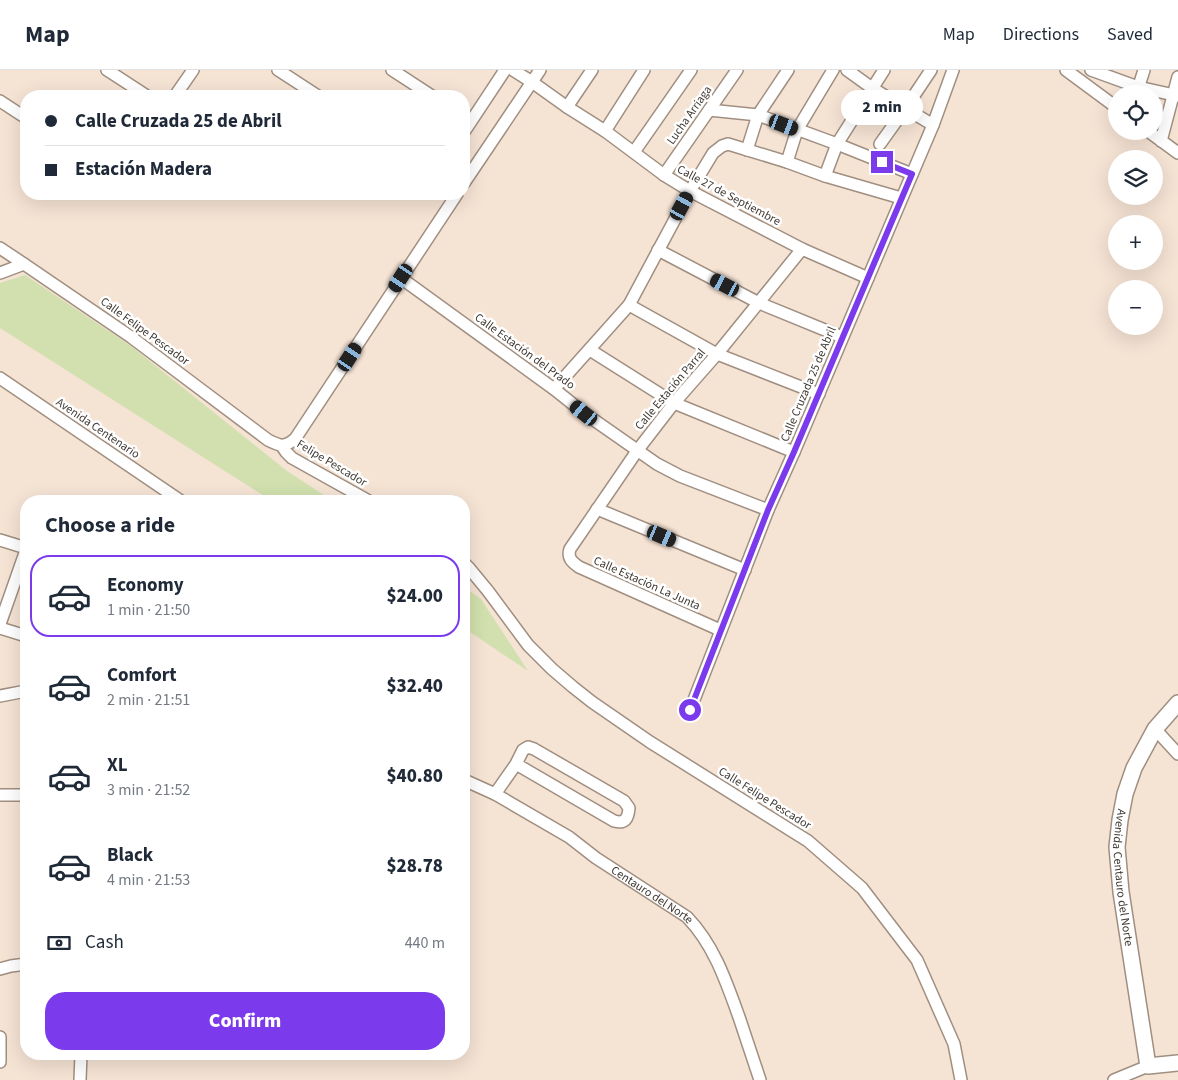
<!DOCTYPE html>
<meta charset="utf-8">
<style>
body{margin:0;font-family:"Source Sans 3",sans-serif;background:#f2f2f3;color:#1f2937;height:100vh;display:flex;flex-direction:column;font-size:19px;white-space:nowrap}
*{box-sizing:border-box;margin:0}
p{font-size:16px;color:#747a83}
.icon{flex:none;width:28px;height:28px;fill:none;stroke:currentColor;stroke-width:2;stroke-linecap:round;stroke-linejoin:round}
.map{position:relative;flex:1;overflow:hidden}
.panel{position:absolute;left:20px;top:425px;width:450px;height:565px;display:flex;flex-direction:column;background:#fff;border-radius:20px;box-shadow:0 5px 20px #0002}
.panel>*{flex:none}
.hud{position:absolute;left:20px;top:20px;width:450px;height:110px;border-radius:20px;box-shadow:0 5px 20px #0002;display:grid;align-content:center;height:110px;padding:0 25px;background:#fff}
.controls{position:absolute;left:1108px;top:15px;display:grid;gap:10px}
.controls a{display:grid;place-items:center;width:55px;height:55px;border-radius:50%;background:#fff;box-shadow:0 5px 20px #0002;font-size:25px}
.end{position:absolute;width:22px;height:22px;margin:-11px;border:6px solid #7c3aed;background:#fff;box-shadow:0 0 0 2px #fff}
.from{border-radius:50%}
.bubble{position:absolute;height:35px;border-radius:18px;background:#fff;box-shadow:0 5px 20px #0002;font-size:16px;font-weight:800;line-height:35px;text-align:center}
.car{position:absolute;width:15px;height:30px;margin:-15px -8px;border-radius:6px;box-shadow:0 0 4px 1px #0007;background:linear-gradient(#222 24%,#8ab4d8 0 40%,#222 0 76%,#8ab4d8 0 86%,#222 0)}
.hud b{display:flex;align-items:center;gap:18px;height:48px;font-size:19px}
.hud b+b{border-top:1px solid #e0e1e3}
.hud i{width:12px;height:12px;background:#1f2937}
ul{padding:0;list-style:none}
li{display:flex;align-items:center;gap:15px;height:82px;margin:0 10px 8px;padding:0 15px;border:2px solid transparent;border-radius:20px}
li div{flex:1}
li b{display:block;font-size:19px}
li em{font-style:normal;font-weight:800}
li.on{border-color:#7c3aed}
li>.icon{width:45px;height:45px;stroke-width:1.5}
h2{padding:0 25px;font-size:22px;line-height:60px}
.pay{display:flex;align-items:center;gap:12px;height:55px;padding:0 25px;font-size:19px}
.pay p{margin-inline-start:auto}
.cta{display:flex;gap:10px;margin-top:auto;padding:10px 25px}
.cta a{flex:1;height:58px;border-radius:20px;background:#7c3aed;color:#fff;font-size:20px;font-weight:800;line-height:58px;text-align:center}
header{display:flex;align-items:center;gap:30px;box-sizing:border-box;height:70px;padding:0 25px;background:#fff;border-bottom:1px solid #e0e1e3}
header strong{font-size:24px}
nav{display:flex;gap:28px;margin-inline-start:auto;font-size:18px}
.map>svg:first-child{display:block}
</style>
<header>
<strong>Map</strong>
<nav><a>Map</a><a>Directions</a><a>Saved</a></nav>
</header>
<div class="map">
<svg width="1178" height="1010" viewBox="0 0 1178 1010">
<rect width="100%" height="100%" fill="#f5e3d4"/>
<!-- green -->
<path fill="#d1e0ae" d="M25 205 131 276 287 401 333 431H272L0 258V213Z
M464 517 481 529 528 601 464 558Z"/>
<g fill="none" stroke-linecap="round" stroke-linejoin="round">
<defs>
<g id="minor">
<path d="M107 0 147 26"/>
<path d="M278 0 318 26"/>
<path d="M392 0 432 26"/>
<path d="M513 0 532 12 567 37 605 61 664 105 690 121 802 179 868 208"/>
<path d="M847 0 872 18 933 55"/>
<path d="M1066 0 1116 37"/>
<path d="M1091 0 1138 17 1178 26"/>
<path d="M1137 22 1144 0"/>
<path d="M175 26 193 0"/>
<path d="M0 31 26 48"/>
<path d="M567 37 592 0"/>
<path d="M709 40 758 45 837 74 912 104"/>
<path d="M605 61 644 0"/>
<path d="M1148 61 1178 83"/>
<path d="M464 62 505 0"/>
<path d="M1161 71 1178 7"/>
<path d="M880 74 905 39 931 0"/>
<path d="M747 80 758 45 788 0"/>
<path d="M634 82 691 0"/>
<path d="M787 92 797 60 833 0"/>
<path d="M664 105 737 0"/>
<path d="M825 106 837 74 884 0"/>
<path d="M464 113 540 0"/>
<path d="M0 178 24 194"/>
<path d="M658 180 759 233 842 267"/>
<path d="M0 203 24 194 131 267 268 370C280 376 284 378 295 369L457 124"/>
<path d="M401 208 554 319 584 343 657 394 680 406 768 440"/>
<path d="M629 235 717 284 819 324"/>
<path d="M590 280 674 333 794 382"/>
<path d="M0 308 181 431"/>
<path d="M554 319 629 235 690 121 713 83 722 76 728 74 787 92 825 106 901 128"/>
<path d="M282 376 286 382 292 388 369 431"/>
<path d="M597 439 745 500"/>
<path d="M0 470 26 478"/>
<path d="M464 493 469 498 488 521 528 575 552 599 573 617 592 632 650 672 808 771 862 818 917 890 954 974 961 1010"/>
<path d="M0 554 26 480"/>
<path d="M0 558 26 566"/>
<path d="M720 560 579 497C572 492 567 488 570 479L637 381 674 333 717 284 802 179"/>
<path d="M0 626 26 621"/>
<path d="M690 640 768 440 794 382 933 55 953 0"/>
<path d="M1155 659 1178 684"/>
<path id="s1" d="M464 710 495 724 569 767 596 788 687 847C714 875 726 911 739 947 746 968 753 989 760 1010"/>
<path d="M495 724 516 694 523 680 528 677 534 679 624 731 629 738C628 749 625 754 614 751L516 694"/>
<path d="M0 725H26"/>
<path d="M0 899 11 896 26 894"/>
<path d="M0 967V992"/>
<path d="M80 1010 81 984"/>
<path d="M1114 1010 1148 996"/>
</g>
<g id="major">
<path id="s2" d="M1178 633 1155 659 1134 698 1125 724 1120 750 1117 777 1121 822 1148 996 1178 993"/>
</g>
</defs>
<!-- minor casing -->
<use href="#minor" stroke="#a08f81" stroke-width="14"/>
<!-- major casing -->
<use href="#major" stroke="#a08f81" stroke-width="18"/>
<!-- minor -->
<use href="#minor" stroke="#fff" stroke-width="11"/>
<!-- major -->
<use href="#major" stroke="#fff" stroke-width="15"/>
</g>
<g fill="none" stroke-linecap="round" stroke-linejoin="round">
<!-- route -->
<path stroke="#7c3aed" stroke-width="6" d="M690 640 768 440 794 382 912 104 882 92"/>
</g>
<g text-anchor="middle" stroke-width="5" stroke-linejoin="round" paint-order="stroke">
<!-- street labels -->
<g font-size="12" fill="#3f3832" stroke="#fff">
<text transform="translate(689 45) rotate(-55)" y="4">Lucha Arriaga</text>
<text transform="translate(729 125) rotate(28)" y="4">Calle 27 de Septiembre</text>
<text transform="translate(145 261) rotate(36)" y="4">Calle Felipe Pescador</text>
<text transform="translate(525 281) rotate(36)" y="4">Calle Estación del Prado</text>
<text transform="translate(808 314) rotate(-67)" y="4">Calle Cruzada 25 de Abril</text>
<text transform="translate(670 319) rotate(-50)" y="4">Calle Estación Parral</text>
<text transform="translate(98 358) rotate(34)" y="4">Avenida Centenario</text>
<text transform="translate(332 393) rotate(31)" y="4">Felipe Pescador</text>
<text transform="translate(647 513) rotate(24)" y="4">Calle Estación La Junta</text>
<text transform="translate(765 728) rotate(32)" y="4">Calle Felipe Pescador</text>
<text dy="4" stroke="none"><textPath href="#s2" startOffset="191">Avenida Centauro del Norte</textPath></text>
<text dy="4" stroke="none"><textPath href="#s1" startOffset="221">Centauro del Norte</textPath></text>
</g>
</g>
</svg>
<div class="controls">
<a><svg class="icon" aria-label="locate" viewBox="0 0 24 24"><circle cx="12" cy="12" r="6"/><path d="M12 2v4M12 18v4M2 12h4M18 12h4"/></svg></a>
<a><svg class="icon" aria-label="layers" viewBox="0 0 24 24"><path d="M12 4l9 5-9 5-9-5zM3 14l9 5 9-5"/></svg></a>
<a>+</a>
<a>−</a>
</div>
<i class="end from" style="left:690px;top:640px"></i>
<i class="end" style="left:882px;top:92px"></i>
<div class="bubble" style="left:841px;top:20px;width:82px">2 min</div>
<i class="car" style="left:784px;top:55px;rotate:111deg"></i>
<i class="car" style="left:682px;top:136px;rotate:29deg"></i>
<i class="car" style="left:401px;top:208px;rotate:213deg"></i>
<i class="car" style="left:725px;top:215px;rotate:297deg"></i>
<i class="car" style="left:350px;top:287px;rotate:33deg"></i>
<i class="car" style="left:584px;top:343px;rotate:309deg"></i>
<i class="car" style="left:662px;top:466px;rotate:113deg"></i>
<div class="hud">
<b><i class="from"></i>Calle Cruzada 25 de Abril</b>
<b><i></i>Estación Madera</b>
</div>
<section class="panel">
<h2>Choose a ride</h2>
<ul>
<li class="on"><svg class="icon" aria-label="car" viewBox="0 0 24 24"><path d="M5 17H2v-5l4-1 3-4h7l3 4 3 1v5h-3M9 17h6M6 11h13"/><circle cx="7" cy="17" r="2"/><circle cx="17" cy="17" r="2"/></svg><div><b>Economy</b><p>1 min · 21:50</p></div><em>$24.00</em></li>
<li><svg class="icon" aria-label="car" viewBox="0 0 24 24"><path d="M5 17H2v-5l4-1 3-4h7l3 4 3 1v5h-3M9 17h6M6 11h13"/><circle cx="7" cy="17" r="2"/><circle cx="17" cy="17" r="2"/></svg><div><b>Comfort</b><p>2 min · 21:51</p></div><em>$32.40</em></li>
<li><svg class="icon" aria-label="car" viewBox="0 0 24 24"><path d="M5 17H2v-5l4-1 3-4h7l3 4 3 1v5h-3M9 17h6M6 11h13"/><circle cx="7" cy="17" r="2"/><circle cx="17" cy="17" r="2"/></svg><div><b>XL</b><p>3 min · 21:52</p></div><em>$40.80</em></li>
<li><svg class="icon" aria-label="car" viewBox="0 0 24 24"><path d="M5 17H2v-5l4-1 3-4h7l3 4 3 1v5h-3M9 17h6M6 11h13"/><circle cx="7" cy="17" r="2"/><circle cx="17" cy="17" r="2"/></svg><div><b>Black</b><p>4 min · 21:53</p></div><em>$28.78</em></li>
</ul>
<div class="pay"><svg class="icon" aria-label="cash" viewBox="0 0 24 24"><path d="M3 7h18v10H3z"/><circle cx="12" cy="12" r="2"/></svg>Cash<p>440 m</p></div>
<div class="cta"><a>Confirm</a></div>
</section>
</div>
